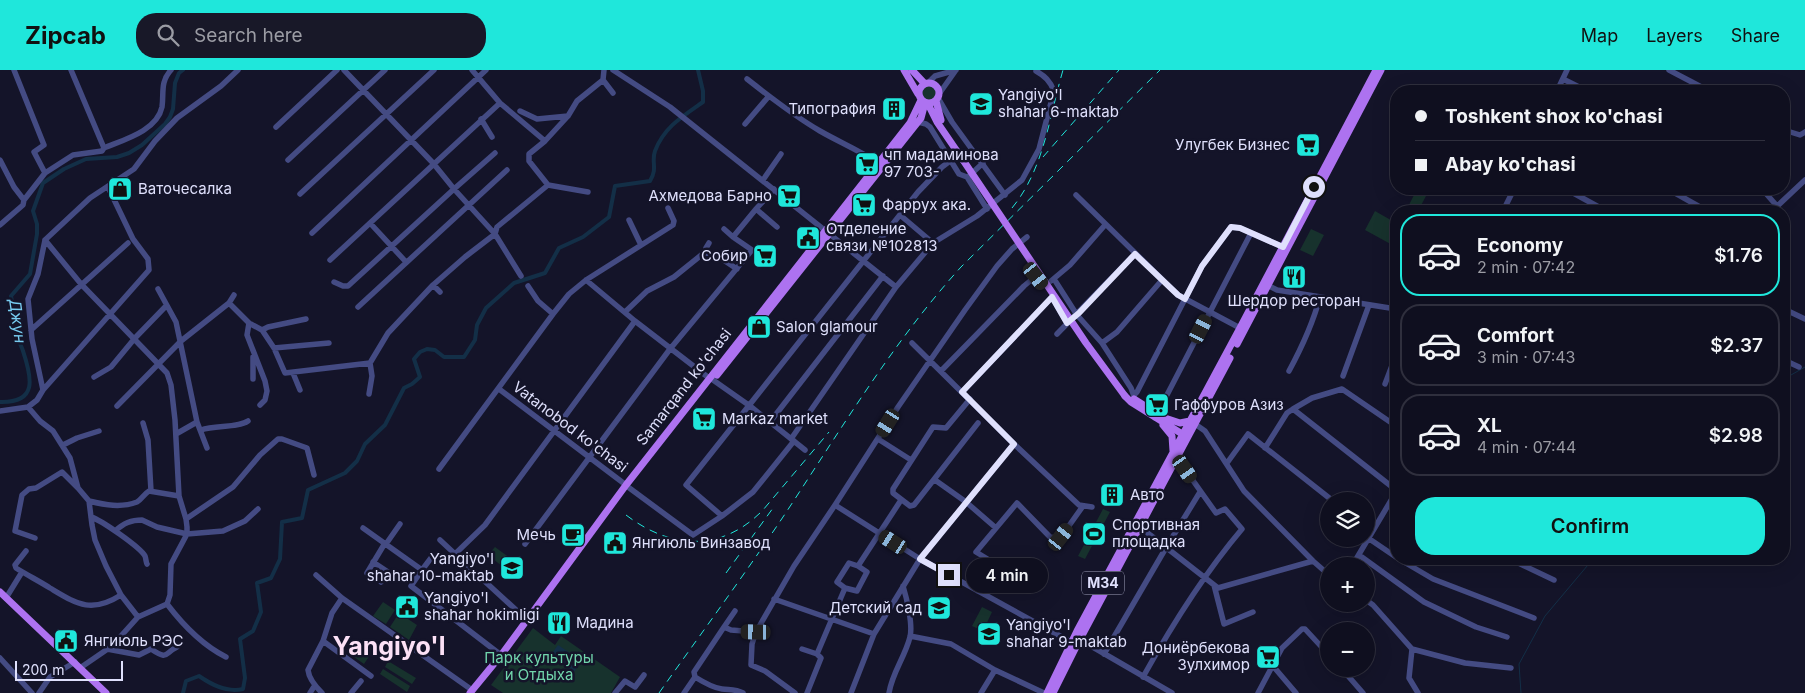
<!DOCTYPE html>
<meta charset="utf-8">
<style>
body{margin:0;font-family:Inter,sans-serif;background:#181828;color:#f1f3f6;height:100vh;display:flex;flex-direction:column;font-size:19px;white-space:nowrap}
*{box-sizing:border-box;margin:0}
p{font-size:16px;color:#9b9ca4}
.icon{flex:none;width:28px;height:28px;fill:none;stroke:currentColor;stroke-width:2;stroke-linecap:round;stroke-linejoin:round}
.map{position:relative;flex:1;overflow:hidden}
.drawer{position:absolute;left:1390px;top:135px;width:400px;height:360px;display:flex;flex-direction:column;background:#0f0f1f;border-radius:20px;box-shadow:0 5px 20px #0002,0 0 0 1px #2f2f3d}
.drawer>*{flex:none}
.hud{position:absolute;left:1390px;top:15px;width:400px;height:110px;border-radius:20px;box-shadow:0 5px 20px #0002,0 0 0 1px #2f2f3d;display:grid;align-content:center;height:110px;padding:0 25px;background:#0f0f1f}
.fabs{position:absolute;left:1320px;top:422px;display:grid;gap:10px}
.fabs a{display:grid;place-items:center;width:55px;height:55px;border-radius:50%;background:#0f0f1f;box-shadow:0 5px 20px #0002,0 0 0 1px #2f2f3d;font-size:25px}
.scale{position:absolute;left:15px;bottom:12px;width:108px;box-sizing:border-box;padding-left:5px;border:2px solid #dfe0fc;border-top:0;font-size:14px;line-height:18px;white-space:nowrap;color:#dfe0fc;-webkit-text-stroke:4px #141429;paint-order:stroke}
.end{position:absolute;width:22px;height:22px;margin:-11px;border:6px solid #dfe0fc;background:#111;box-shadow:0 0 0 2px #111}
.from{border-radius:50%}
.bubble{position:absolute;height:35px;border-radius:18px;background:#0f0f1f;box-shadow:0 5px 20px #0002,0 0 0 1px #2f2f3d;font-size:16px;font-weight:600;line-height:35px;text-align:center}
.car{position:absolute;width:15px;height:30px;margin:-15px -8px;border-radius:6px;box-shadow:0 0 4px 1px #0007;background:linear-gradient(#222 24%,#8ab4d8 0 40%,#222 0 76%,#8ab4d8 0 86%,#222 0)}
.hud b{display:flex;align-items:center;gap:18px;height:48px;font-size:19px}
.hud b+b{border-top:1px solid #2f2f3d}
.hud i{width:12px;height:12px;background:#f1f3f6}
ul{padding:9px 0 0;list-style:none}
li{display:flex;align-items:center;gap:15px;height:82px;margin:0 10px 8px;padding:0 15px;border:2px solid #2f2f3d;border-radius:20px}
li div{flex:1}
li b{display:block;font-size:19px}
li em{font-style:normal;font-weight:600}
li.on{border-color:#1fe7db}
li>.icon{width:45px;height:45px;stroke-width:1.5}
.action{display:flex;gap:10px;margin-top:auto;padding:10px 25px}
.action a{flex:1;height:58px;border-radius:20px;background:#1fe7db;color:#111;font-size:20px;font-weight:600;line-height:58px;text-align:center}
header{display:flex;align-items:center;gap:30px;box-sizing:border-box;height:70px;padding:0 25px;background:#1fe7db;color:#111}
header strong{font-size:24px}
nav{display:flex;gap:28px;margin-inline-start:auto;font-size:18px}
.search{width:350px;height:45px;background:#181828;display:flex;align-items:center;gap:12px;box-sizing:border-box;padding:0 18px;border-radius:20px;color:#9b9ca4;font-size:19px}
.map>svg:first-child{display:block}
</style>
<header>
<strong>Zipcab</strong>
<div class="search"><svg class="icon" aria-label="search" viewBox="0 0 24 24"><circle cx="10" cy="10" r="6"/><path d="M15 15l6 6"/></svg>Search here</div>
<nav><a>Map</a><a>Layers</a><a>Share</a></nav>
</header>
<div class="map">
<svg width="1805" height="623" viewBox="0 0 1805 623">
<rect width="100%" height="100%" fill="#141429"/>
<!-- green -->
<path fill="#17322d" d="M921 23a8 8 0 1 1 16 0a8 8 0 1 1-16 0Z
M1416 121 1426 126 1418 141 1408 137Z
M1375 141 1396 153V177L1365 160Z
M1311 159 1324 165 1313 186 1300 180Z
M1103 439 1110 442 1085 489 1078 486Z
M495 477 514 491 507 500 488 485Z
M383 532 395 540 386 554 373 546Z
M982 537 992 542 983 561 972 556Z
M399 543 417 555 409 570 390 557Z
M533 558 555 575 561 566 620 607 611 623H503L491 615Z
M363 573 374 579 364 594 354 587Z
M388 591 416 608 412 614 385 597Z
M383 599 410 616 407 622 380 604Z"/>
<!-- water -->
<path fill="#132f47" d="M558 575 582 591 574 602 550 586Z"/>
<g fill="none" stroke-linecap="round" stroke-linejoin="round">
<!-- stream -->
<path stroke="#132f47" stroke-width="1" d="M1784 309 1805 297
M1521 623 1519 594 1545 546 1593 489"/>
<!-- canal -->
<path stroke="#132f47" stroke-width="4" d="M0 332C38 333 32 308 23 281 22 277 18 271 18 266 18 260 22 254 20 247 16 239 12 235 11 226L30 204 37 164V154L33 141 43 113 64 99 86 89 117 87 129 83 142 75 165 54 170 47 173 39 175 13 179 3 183 0
M183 623 186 611 199 606C212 615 227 623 243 619L245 608 240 569 253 561 261 542 257 513 271 508 280 489 282 452 302 448 308 420 345 403 357 391 365 374 385 355 404 318 412 314 420 307 414 289 420 282 427 279 435 280 444 287H464L475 270 477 255 486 238 514 213 545 203 559 178 583 167 609 147 615 116 650 111C658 98 651 92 655 81 664 57 683 46 703 32V21L698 0"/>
<!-- minor -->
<path stroke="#444b83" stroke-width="5.5" d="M14 0 44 75 34 82 45 103
M71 0 104 78
M344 0 433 93 454 119 495 164 521 206
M472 0 500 33 545 71
M604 0 603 10 613 23
M613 0 670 37 896 217
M1669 0 1709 21
M747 9C770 27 794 46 820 61 839 72 859 80 878 93
M1563 9 1587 21
M928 13 935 6 956 0
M1557 21 1567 0
M939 24 956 0
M938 28 952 52 1005 125
M520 41 537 49 568 46
M481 49 492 67
M918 52 926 54 930 57 959 104 967 107 969 106 983 93
M745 54 769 26
M276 57 337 0
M1784 60 1800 65 1805 62
M0 90 14 117 24 130
M288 90 385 0
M967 107 987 139
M763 110 781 84
M548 115 588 122
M774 119 756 139 777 157
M1566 119 1606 141
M1668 119 1707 141
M1762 119 1777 136
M300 124 434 0
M1076 125 1178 225 1240 258
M1503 141 1514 119
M1772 141 1805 110
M900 145 933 173
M629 150 641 175
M370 153 406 192
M0 155 23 135 24 130 45 103 73 85 102 81 104 78C123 70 157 61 162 37 164 23 160 12 171 0
M724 159 733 167 756 139
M312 163 486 0
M45 170 81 214 167 303 171 315 175 350 179 426 186 449 187 457V464L171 494 170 525 167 534 138 547 112 576 80 598
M709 173 706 178 705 182 716 185 737 199
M330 190 500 33
M1054 209 1077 245 1102 273 1131 318 1134 326
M586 210 635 251 709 308
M1051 211 1070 195 1105 155
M334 212 343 216H348L454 119 495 83
M433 215 440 222
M528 216 538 231 553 244
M1269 216 1277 220 1396 239
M158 219 176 252 197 352 207 378
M1053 229 1067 253
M229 233 249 253 262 260 274 278 285 303 370 293
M358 237 507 100
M1784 239 1805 249
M625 242 647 221 674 207 705 182
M249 253 247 265 265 311 267 321 265 330 260 335
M31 260 128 173
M262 260 268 257 306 249
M1057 264 1135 184
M912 273 1014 374 1079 435 1092 437
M1102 273 1117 262 1162 210
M274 278 329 273
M1784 290 1799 297
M941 301 1024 216 1036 206
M1289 301C1302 277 1313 253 1320 227
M293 303 300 320
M1343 306 1369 235
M94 307 111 297 135 268 166 236
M253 309V287
M713 310 750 336 805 380
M1385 314 1396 285
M499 319 626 415
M43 320 149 200 148 189 133 169 108 117
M962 322 1052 227
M369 324 372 306 370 293 388 263 433 215 465 187 495 164 497 157 548 115 529 91V84L545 71 568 46 577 31 603 10
M1134 325 1137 322 1202 196 1231 157 1240 158 1283 177
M970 329 946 358 933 357 893 419V423L910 436 914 435 978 353
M117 336 181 271 229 233 234 225
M28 337 40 351 53 361 70 388 78 418 89 431 92 455 95 470 106 496 121 525 138 547
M0 341 28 337 37 330 43 320 32 269 28 229 38 204 45 170 90 128 134 99 155 71 177 48 221 16 238 0
M1155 348 1251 163
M770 352 883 206
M143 353 148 370 151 421
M1195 354 1205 361 1244 421 1313 491 1329 505
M1396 356 1342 319 1312 328 1293 339 1396 420
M201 360C215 355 238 358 248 351
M176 364 197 352
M791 369 896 217 933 173 977 146 1022 110 1039 79 1054 21C1050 11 1045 6 1036 1
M878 369 911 390
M63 375 77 368 99 361
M1265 378 1287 343 1293 339
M1227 393 1248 364 1333 431
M439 399 553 244 569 224 586 210 673 155 674 151 668 138
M935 410 966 432 996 458
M628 417 693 465 722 446 753 422 794 371
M89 431C105 435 121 438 137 432 142 429 144 424 149 421L179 426
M835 435 920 489 1071 572
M722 446 686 415 918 122 942 97 950 91
M91 447C101 450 140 477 145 486 146 488 146 493 147 494
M186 449 233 417 260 385 278 369H282L307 378 314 405
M1140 457 1218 518 1313 491
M363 458 422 500 411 516 501 585
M115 461C124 453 131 450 142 450L157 457 187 464 223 461 245 451 258 439
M35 468 15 461 22 425 29 419 36 418 62 402 78 418
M1368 468 1396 487
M440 470 455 484 485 455 635 251
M386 474 400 454
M525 474 670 279 752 180 733 167
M26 481 15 495 16 498C27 505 39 511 50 518 77 534 91 544 121 525
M455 484 527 550
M1359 485 1424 532 1476 557 1507 567
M1399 489 1433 509 1534 548
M1510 489 1554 510
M373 492 388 502 381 512
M849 493 858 496 867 502 857 521 845 518 837 512Z
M858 496 901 430
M1352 496 1396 422
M422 500 431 488
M367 503 385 473
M316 505 342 528 472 620
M1214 515 1224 554 1253 542
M978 521 994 493 976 482 1017 433 1050 467 1055 468 1061 467 1083 436
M6 528 22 502
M774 529 874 564
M1366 530 1373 535 1412 579 1409 608 1418 623
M167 534C183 555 202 575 226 587
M724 557 735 541
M910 566 951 574 995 600 1044 623
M323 571 371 606
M1079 571 1091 576 1172 623
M107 579 139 585 151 579C169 591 164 583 177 577
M802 579 817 584 821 588 807 623
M1412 579 1465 593 1511 598
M817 584 845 518
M1104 584 1167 476 1200 422
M0 588 32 623
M1273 596 1296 623
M1342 599 1363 623
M695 607C703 612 713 618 722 619 730 620 736 619 743 623
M1143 607C1172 555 1203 505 1242 459L1225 439 1216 443 1177 388
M39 623 50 607 75 592
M310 623 315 615
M322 623C316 617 309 609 308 600L323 571 332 543 342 528
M351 623 361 611
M615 623 625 611 635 617 644 605
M684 623 695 607 694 602 724 557 731 560 756 562
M795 623 765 601 751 595 752 574 756 562 794 496 835 435 898 337 965 240 997 196 1012 179 1027 167
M851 623 874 564 920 489 1014 374
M889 623C892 603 905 587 910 567 913 555 907 529 903 516
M981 623 995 600
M1258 623 1282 578 1302 559H1305L1329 585"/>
<!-- major -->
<path stroke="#ad72f0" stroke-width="7" d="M904 0 918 24
M912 0 925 14
M919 23a10 10 0 1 1 20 0a10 10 0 1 1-20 0Z
M936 31 941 50
M928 34 937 52 963 90
M1237 274 1381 0
M717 305 921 48 925 33
M1125 326 1131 332 1187 367
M1134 329 1167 350
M1165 348 1180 353 1190 351
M1163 355 1172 366 1173 381
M0 522 106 623
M470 623 502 584 626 415 910 53 921 30
M1047 623 1077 561 1240 258 1376 0
M1053 623 1079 571 1230 288"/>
<!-- rail -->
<path stroke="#1fe7db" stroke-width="1" stroke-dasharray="8 6" stroke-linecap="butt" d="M1043 87 1119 0
M1012 138C1044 99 1049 48 1063 0
M626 445C672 480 722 482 763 440L829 362
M726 503 773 438
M659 623C707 555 757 488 802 418 851 343 900 264 961 197L1160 0"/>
<!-- major-bridge -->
<path stroke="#ad72f0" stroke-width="7" d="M963 90 1086 273 1125 326"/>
</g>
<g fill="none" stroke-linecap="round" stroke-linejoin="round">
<!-- route -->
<path stroke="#dfe0fc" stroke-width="6" d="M949 505 920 489 1014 374 962 322 1052 227 1067 253 1079 243 1135 184 1178 225 1185 229 1202 196 1231 157 1240 158 1283 177 1314 117"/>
</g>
<!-- icons -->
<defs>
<symbol id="school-square" viewBox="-11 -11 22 22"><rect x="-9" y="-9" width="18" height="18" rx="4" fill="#1fe7db" stroke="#141429"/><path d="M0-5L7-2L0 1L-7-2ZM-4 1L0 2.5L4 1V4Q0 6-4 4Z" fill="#111"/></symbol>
<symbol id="building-square" viewBox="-11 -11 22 22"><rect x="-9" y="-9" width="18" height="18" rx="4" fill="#1fe7db" stroke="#141429"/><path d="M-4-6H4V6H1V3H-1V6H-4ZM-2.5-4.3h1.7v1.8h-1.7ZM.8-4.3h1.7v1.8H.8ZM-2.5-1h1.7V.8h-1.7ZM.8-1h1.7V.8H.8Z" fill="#111"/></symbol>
<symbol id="supermarket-square" viewBox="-11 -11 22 22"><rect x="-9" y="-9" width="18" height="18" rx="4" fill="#1fe7db" stroke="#141429"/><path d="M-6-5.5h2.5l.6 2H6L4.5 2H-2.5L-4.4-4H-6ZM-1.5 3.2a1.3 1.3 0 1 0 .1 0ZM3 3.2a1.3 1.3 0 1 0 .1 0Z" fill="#111"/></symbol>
<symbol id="shop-square" viewBox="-11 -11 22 22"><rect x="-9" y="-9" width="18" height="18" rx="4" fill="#1fe7db" stroke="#141429"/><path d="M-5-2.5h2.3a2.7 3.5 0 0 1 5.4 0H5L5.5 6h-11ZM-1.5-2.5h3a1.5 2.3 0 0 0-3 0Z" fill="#111"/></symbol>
<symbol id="civic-square" viewBox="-11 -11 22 22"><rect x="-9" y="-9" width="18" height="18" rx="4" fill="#1fe7db" stroke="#141429"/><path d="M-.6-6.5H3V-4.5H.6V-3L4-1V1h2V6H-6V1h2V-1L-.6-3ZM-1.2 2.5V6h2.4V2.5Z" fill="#111"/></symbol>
<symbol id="restaurant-square" viewBox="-11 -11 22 22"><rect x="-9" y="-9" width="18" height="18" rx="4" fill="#1fe7db" stroke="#141429"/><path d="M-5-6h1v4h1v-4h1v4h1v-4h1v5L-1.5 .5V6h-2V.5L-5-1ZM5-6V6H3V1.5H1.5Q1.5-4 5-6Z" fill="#111"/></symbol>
<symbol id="stadium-square" viewBox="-11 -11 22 22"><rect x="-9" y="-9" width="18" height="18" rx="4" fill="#1fe7db" stroke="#141429"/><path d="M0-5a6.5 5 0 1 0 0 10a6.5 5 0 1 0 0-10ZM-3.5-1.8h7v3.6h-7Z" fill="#111"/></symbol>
<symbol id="cafe-square" viewBox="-11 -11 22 22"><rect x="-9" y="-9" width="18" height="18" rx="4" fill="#1fe7db" stroke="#141429"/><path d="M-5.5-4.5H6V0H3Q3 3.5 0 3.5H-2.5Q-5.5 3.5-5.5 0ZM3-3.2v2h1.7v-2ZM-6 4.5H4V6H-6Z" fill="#111"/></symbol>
</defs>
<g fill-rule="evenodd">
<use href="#school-square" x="967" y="20" width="28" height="28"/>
<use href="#building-square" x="880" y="25" width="28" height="28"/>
<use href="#supermarket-square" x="1294" y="61" width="28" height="28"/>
<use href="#supermarket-square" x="853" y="80" width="28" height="28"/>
<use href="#shop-square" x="106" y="105" width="28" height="28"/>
<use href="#supermarket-square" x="775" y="112" width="28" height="28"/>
<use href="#supermarket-square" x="850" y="121" width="28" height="28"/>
<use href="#civic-square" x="794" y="154" width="28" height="28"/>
<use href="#supermarket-square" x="751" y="172" width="28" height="28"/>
<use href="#restaurant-square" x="1280" y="193" width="28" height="28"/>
<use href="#shop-square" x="745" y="243" width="28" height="28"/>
<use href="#supermarket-square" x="1143" y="321" width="28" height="28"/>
<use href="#supermarket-square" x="690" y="335" width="28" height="28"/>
<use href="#building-square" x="1098" y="411" width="28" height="28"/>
<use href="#stadium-square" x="1080" y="450" width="28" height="28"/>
<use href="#cafe-square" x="559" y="451" width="28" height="28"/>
<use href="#civic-square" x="601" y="459" width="28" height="28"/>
<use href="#school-square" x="498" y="484" width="28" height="28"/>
<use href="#civic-square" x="393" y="523" width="28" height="28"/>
<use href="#school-square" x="925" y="524" width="28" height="28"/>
<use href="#restaurant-square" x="545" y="539" width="28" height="28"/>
<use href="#school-square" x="975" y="550" width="28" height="28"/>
<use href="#civic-square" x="52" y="557" width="28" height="28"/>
<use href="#supermarket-square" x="1254" y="573" width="28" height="28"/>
</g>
<g text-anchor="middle" stroke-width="5" stroke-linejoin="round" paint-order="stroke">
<!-- shield labels -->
<rect fill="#141429" stroke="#a2a3bd" stroke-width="1" x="1082" y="501.5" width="42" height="23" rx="4"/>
<g font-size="14" font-weight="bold" fill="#dfe0fc">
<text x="1103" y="518">M34</text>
</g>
<!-- poi labels -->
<g font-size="15" fill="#dfe0fc" stroke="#141429" text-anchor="start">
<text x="998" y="30">Yangiyo'l<tspan x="998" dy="17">shahar 6-maktab</tspan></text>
<text x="876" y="44" text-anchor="end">Типография</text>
<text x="1290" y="80" text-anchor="end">Улугбек Бизнес</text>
<text x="884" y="90">чп мадаминова<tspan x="884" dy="17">97 703-</tspan></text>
<text x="138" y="124">Ваточесалка</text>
<text x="772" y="131" text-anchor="end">Ахмедова Барно</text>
<text x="882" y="140">Фаррух ака.</text>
<text x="826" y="164">Отделение<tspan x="826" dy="17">связи №102813</tspan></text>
<text x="748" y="191" text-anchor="end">Собир</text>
<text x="1294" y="236" text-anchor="middle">Шердор ресторан</text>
<text x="776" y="262">Salon glamour</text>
<text x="1174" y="340">Гаффуров Азиз</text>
<text x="722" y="354">Markaz market</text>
<text x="1130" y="430">Авто</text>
<text x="1112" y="460">Спортивная<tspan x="1112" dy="17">площадка</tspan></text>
<text x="556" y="470" text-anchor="end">Мечь</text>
<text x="632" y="478">Янгиюль Винзавод</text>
<text x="494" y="494" text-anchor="end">Yangiyo'l<tspan x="494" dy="17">shahar 10-maktab</tspan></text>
<text x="424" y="533">Yangiyo'l<tspan x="424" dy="17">shahar hokimligi</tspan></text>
<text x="922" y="543" text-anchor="end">Детский сад</text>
<text x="576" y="558">Мадина</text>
<text x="1006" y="560">Yangiyo'l<tspan x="1006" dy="17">shahar 9-maktab</tspan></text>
<text x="84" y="576">Янгиюль РЭС</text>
<text x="1250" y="583" text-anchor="end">Дониёрбекова<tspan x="1250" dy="17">Зулхимор</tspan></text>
</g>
<!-- street labels -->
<g font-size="15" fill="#dfe0fc" stroke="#141429">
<text transform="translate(684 317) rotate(-52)" y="5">Samarqand ko'chasi</text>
<text transform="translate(570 357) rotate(37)" y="5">Vatanobod ko'chasi</text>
</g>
<!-- park labels -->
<g font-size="15" fill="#71d5ac" stroke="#141429">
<text x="539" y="593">Парк культуры<tspan x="539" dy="17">и Отдыха</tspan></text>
</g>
<!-- water labels -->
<g font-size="16" font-style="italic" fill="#78ccf1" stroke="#141429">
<text transform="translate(18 251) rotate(82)" y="6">Джун</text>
</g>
<!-- town labels -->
<g font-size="25" font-weight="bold" fill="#fce1f6" stroke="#141429">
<text x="389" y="585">Yangiyo'l</text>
</g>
</g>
</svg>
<div class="fabs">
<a><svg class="icon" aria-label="layers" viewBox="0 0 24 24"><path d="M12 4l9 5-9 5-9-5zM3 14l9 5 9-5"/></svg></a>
<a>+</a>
<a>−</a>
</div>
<div class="scale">200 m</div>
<i class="end from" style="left:1314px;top:117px"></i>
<i class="end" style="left:949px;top:505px"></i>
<div class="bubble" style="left:966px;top:488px;width:82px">4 min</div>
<i class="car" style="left:1036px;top:206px;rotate:142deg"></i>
<i class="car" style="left:1201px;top:259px;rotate:27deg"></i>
<i class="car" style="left:888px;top:353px;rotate:212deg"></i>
<i class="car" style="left:1185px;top:399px;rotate:145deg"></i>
<i class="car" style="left:1061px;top:467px;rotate:38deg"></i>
<i class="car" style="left:893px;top:472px;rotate:302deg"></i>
<i class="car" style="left:756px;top:562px;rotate:271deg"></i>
<div class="hud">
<b><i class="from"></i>Toshkent shox ko'chasi</b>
<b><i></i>Abay ko'chasi</b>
</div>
<section class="drawer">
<ul>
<li class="on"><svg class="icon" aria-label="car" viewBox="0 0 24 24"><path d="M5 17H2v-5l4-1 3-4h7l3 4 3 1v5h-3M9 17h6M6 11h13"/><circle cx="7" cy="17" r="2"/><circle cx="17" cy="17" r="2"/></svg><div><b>Economy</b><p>2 min · 07:42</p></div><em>$1.76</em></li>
<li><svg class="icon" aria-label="car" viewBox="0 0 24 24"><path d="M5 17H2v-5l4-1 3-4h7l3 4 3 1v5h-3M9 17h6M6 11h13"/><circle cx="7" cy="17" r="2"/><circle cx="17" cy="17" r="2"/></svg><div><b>Comfort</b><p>3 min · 07:43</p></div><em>$2.37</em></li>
<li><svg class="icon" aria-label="car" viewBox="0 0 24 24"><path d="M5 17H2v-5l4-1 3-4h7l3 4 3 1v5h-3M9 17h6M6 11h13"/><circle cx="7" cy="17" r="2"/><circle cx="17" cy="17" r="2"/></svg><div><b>XL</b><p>4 min · 07:44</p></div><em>$2.98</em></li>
</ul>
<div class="action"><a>Confirm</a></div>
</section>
</div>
